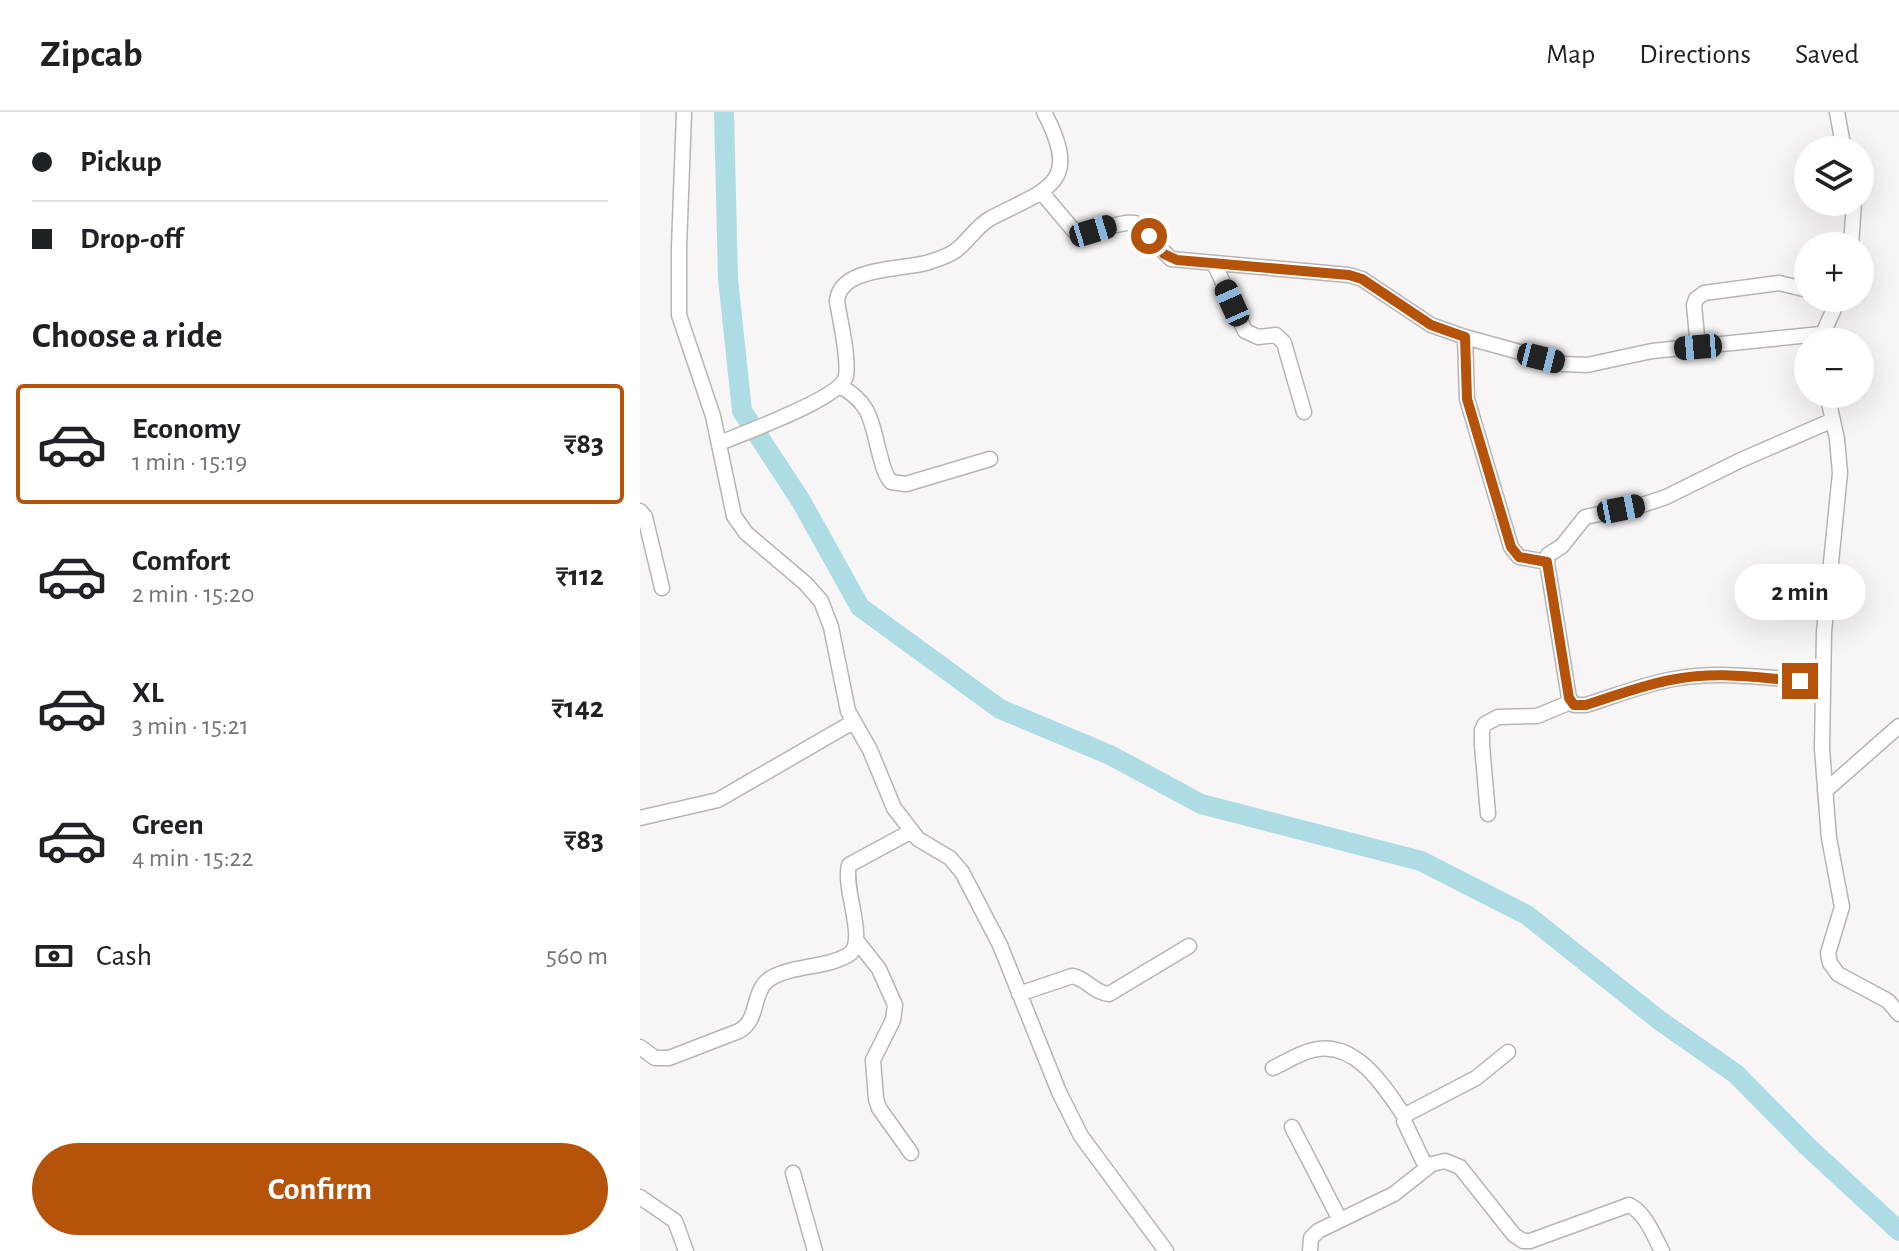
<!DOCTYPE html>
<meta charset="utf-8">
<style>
body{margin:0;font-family:"Alegreya Sans",sans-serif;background:#f6f6f6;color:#202124;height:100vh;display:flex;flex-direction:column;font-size:30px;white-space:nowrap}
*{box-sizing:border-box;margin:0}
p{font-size:26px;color:#757577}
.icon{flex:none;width:44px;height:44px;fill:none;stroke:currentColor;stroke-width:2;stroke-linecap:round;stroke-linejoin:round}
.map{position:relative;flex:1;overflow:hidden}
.details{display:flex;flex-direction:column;background:#fff;width:640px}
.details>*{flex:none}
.guide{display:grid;align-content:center;height:176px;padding:0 32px;background:#fff}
.buttons{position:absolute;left:1154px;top:24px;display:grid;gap:16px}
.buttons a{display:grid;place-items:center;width:80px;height:80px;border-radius:50%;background:#fff;box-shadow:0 8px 32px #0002;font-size:40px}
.end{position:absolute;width:36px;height:36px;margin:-18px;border:10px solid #b45309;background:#fff;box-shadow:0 0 0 4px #fff}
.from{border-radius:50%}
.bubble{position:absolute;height:56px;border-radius:28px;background:#fff;box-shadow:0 8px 32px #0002;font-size:26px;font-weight:700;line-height:56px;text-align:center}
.car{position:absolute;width:24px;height:48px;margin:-24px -12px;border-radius:10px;box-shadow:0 0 6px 2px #0007;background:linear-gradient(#222 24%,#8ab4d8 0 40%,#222 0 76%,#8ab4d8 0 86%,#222 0)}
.guide b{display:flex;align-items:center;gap:28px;height:76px;font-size:30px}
.guide b+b{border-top:2px solid #e0e0e0}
.guide i{width:20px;height:20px;background:#202124}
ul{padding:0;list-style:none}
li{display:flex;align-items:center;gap:24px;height:120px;margin:0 16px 12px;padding:0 16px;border:4px solid transparent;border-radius:8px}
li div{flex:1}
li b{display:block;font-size:30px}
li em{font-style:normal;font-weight:700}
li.selected{border-color:#b45309}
li>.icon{width:72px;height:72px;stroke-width:1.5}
h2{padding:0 32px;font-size:36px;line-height:96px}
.pay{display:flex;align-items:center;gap:20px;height:88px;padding:0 32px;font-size:30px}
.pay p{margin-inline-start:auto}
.action{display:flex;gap:16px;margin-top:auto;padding:16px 32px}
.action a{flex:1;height:92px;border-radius:48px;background:#b45309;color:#fff;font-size:32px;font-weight:700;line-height:92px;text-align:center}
header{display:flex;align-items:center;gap:48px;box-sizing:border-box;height:112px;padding:0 40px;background:#fff;border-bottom:2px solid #e0e0e0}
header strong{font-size:38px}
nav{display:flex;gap:44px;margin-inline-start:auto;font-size:28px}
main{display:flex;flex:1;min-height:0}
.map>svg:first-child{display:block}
</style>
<header>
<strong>Zipcab</strong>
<nav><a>Map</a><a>Directions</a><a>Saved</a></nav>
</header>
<main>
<section class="details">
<div class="guide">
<b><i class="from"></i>Pickup</b>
<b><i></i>Drop-off</b>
</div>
<h2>Choose a ride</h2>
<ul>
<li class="selected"><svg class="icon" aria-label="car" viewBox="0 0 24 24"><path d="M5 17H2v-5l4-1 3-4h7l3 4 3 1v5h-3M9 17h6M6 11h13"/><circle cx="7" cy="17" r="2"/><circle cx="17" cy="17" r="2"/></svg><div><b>Economy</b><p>1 min · 15:19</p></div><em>₹83</em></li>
<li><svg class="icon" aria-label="car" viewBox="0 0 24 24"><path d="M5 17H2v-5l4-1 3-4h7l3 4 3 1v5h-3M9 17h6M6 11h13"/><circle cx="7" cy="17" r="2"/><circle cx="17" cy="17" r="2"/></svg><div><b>Comfort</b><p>2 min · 15:20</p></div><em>₹112</em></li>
<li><svg class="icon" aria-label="car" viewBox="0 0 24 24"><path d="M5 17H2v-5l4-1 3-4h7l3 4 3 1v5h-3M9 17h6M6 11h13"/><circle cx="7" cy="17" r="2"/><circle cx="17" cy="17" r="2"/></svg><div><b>XL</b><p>3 min · 15:21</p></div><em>₹142</em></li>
<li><svg class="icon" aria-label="car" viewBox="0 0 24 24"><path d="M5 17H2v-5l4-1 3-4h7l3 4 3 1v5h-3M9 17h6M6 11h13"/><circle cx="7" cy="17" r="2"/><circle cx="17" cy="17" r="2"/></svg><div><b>Green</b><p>4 min · 15:22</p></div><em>₹83</em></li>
</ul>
<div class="pay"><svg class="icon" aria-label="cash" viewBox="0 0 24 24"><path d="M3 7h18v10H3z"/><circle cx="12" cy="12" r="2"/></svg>Cash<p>560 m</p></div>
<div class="action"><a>Confirm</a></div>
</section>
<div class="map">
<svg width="1259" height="1139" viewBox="0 0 1259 1139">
<rect width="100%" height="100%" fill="#f8f5f7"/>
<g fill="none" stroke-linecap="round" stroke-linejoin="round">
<!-- river -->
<path stroke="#addce4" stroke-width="20" d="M84 0 88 167 102 299 161 389 220 495 360 597 470 643 561 692 781 749 887 803 1019 908 1096 962 1167 1034 1259 1119"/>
<defs>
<path id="minor" d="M44 0 39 136V203L73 304 94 404 106 421 165 471 181 489 191 515 208 599 230 638 254 696 278 727 310 746 322 760 360 833 419 980 441 1024 526 1139
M1197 0 1204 38
M402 81 435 120C455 124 474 109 495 111L531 147 709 163 722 167 791 213 825 225 924 252 947 253 1012 239 1181 222
M1211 134 1214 90
M574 151 605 219 618 225 636 223 644 231 664 300
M825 225 827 287 871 435 879 445 907 450
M1179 230 1199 186
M1058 235 1054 193 1056 187 1064 181 1139 171 1168 178
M200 274C234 293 231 313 241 347 243 356 245 363 251 370L266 372 350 347
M1187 282 1197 327 1200 361 1184 520 1182 637 1189 726 1202 795 1188 841 1190 851 1198 862 1248 889 1259 902
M80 331C103 321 202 286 206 264 209 244 200 209 197 189 200 155 260 158 286 151 295 148 307 145 315 139 329 129 335 115 351 106 409 76 442 72 404 0
M0 399 5 405 22 476
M1182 570C1134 567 1083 558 1034 567 1004 572 975 584 946 593H934L929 586 907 450 908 443 922 434 945 405 1002 393 1026 385 1101 348 1193 308
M1185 679 1259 614
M848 702 842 633V618L845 612 858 605 897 604 931 590
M0 706 78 688 213 610
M217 829 239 857 255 893 253 908 233 948 236 987 239 996 271 1041
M379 882 432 864C446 866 454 881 469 882L549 834
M0 935 15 946H29L99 919C120 908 111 878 131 866 155 852 188 857 211 841 226 824 203 778 209 753L270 720
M633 956C646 950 659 941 673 938 716 927 745 976 765 1005
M652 1015 700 1108
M786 1055 764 1009 767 1002 836 966 868 940
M153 1061 175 1139
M0 1085 35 1109 46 1139
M670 1139 671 1126 678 1119 754 1082 792 1052 805 1049 820 1055 874 1123 883 1129H890L989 1093C1005 1100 1014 1124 1022 1139"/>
</defs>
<!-- minor casing -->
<use href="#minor" stroke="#b7b4b6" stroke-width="17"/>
<!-- minor -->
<use href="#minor" stroke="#fff" stroke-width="14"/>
</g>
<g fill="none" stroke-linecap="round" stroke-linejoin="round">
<!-- route -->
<path stroke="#b45309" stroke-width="10" d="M509 124 524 142 537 148 709 163 722 167 791 213 825 225 827 287 871 435 879 445 907 450 929 586 934 593H946C975 584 1005 572 1036 567 1077 559 1119 566 1160 569"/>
</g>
</svg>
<div class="buttons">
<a><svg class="icon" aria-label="layers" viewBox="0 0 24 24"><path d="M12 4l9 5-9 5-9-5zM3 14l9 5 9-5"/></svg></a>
<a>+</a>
<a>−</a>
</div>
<i class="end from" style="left:509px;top:124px"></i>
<i class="end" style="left:1160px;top:569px"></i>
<div class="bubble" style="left:1094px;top:452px;width:132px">2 min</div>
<i class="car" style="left:453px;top:119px;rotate:73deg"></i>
<i class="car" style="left:592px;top:191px;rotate:336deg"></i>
<i class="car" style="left:1058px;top:235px;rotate:265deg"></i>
<i class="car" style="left:901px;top:246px;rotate:104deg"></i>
<i class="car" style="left:981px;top:397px;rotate:79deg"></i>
</div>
</main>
